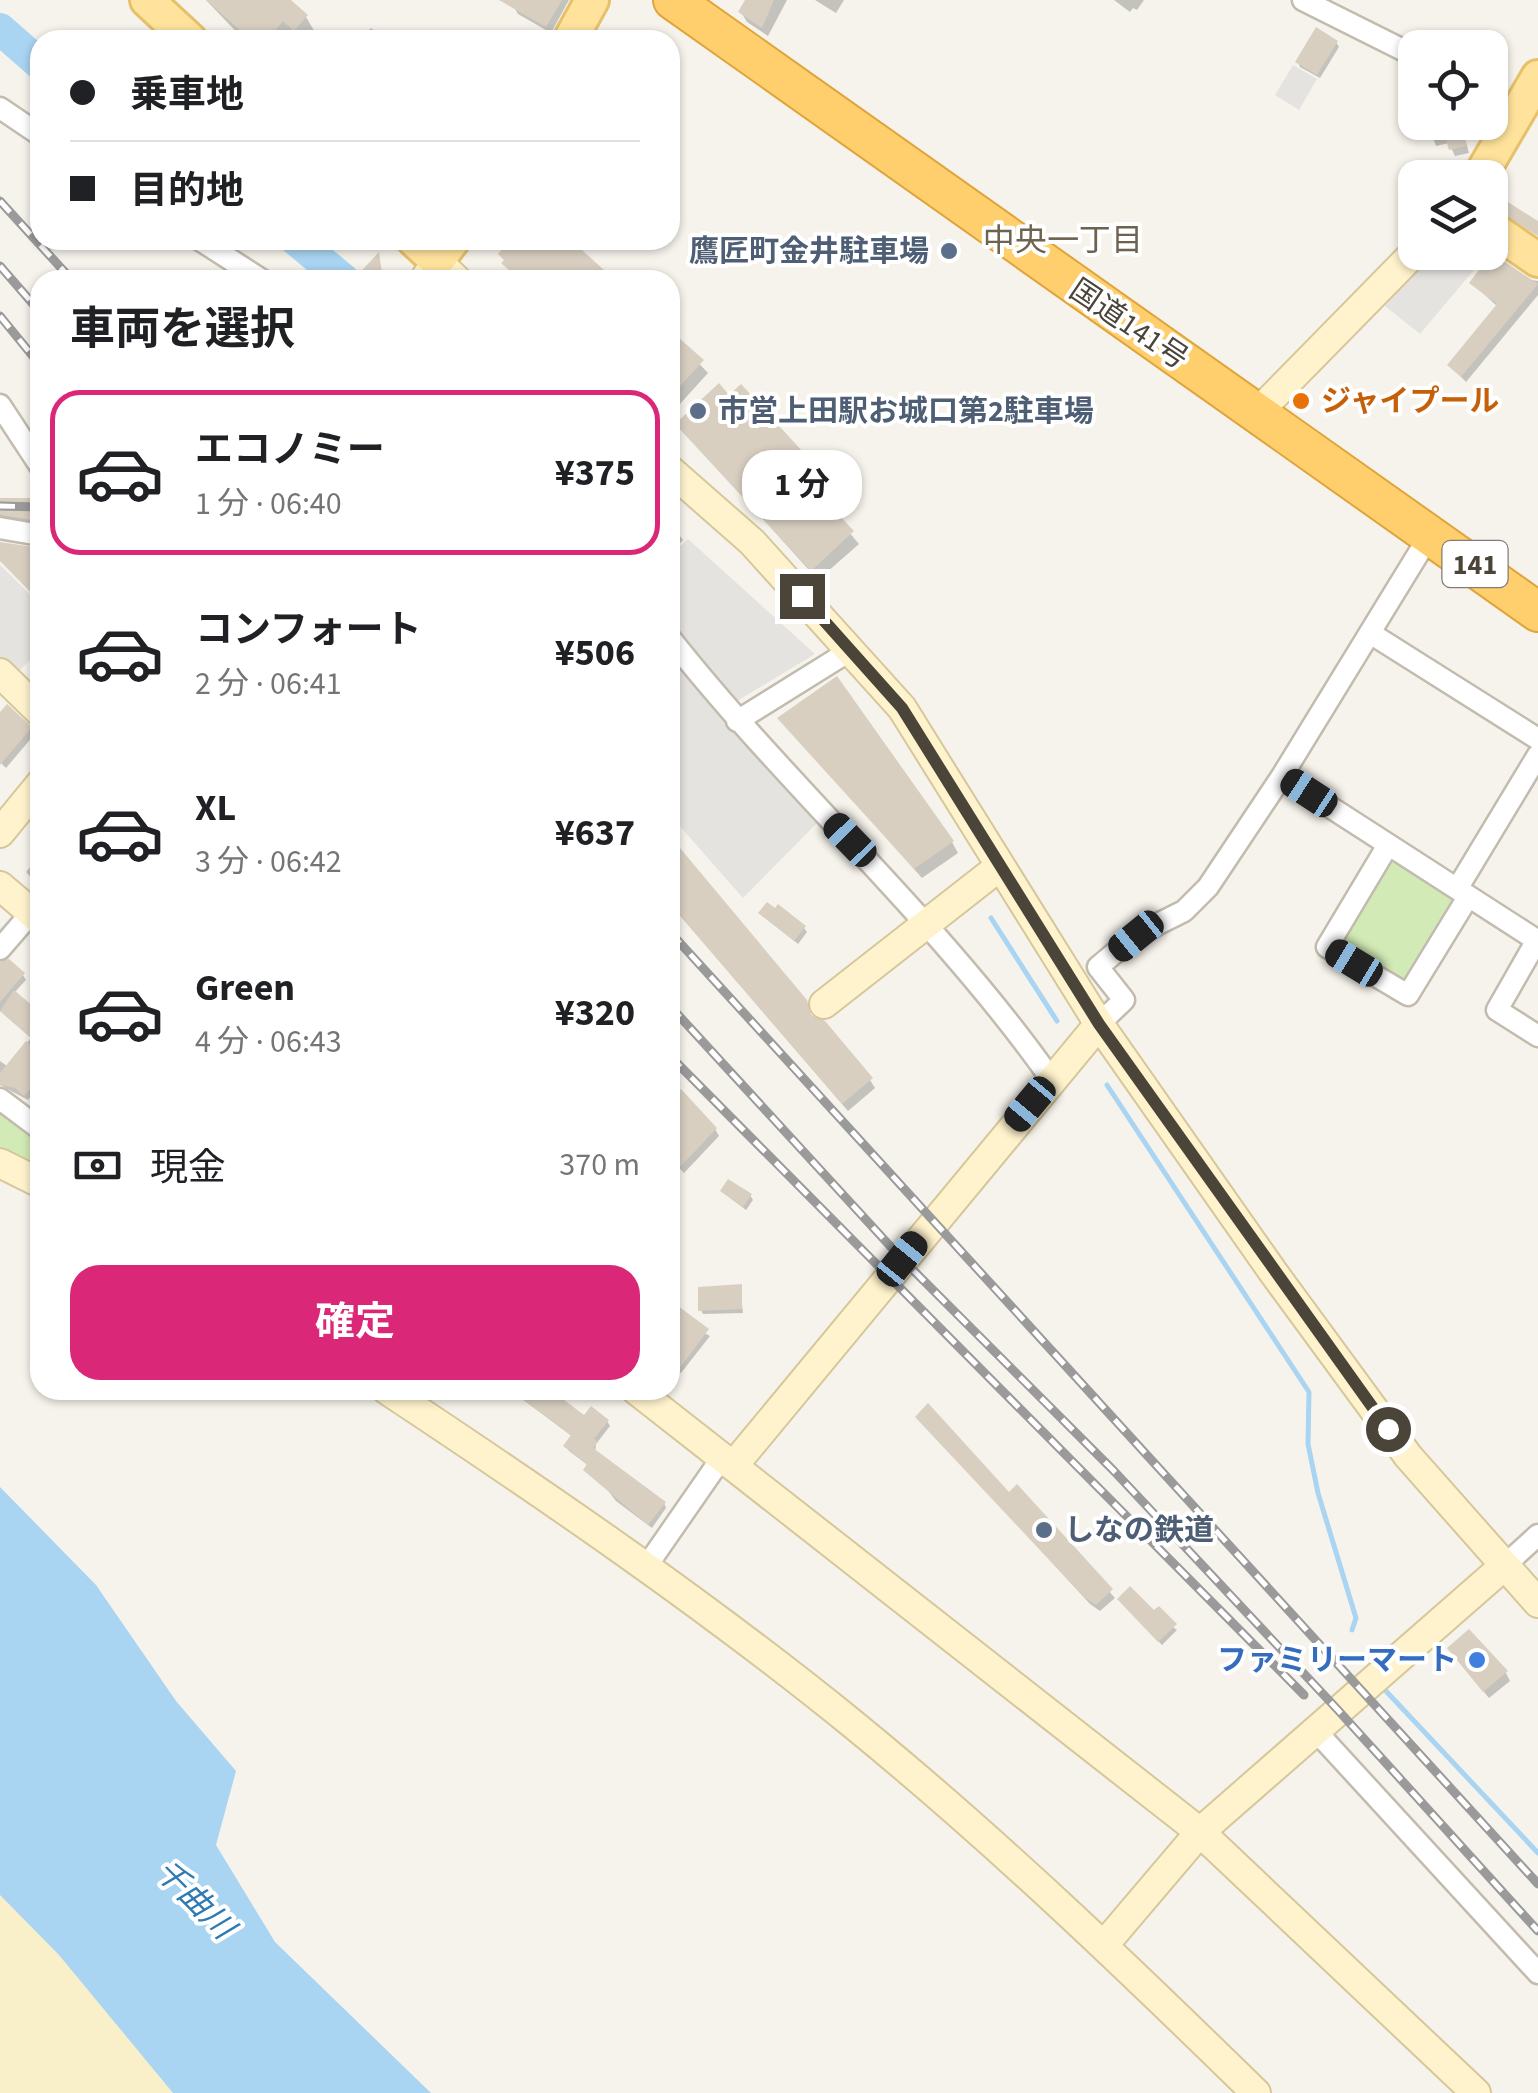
<!DOCTYPE html>
<html lang="ja">
<meta charset="utf-8">
<style>
body{margin:0;font-family:"Source Sans 3","Noto Sans JP",sans-serif;background:#f2f2f2;color:#202124;height:100vh;display:flex;flex-direction:column;font-size:38px;white-space:nowrap}
*{box-sizing:border-box;margin:0}
p{font-size:32px;color:#757577}
.icon{flex:none;width:55px;height:55px;fill:none;stroke:currentColor;stroke-width:2;stroke-linecap:round;stroke-linejoin:round}
.map{position:relative;flex:1;overflow:hidden}
.sheet{position:absolute;left:30px;top:270px;width:650px;height:1130px;display:flex;flex-direction:column;background:#fff;border-radius:30px;box-shadow:0 2px 8px #0004}
.sheet>*{flex:none}
.banner{position:absolute;left:30px;top:30px;width:650px;height:220px;border-radius:30px;box-shadow:0 2px 8px #0004;display:grid;align-content:center;height:220px;padding:0 40px;background:#fff}
.buttons{position:absolute;left:1398px;top:30px;display:grid;gap:20px}
.buttons a{display:grid;place-items:center;width:110px;height:110px;border-radius:20px;background:#fff;box-shadow:0 2px 8px #0004;font-size:50px}
.end{position:absolute;width:45px;height:45px;margin:-22px;border:12px solid #4b4439;background:#fff;box-shadow:0 0 0 5px #fff}
.from{border-radius:50%}
.bubble{position:absolute;height:70px;border-radius:30px;background:#fff;box-shadow:0 2px 8px #0004;font-size:32px;font-weight:700;line-height:70px;text-align:center}
.car{position:absolute;width:30px;height:60px;margin:-30px -15px;border-radius:12px;box-shadow:0 0 8px 2px #0007;background:linear-gradient(#222 24%,#8ab4d8 0 40%,#222 0 76%,#8ab4d8 0 86%,#222 0)}
.banner b{display:flex;align-items:center;gap:35px;height:95px;font-size:38px}
.banner b+b{border-top:2px solid #e0e0e0}
.banner i{width:25px;height:25px;background:#202124}
ul{padding:0;list-style:none}
li{display:flex;align-items:center;gap:30px;height:165px;margin:0 20px 15px;padding:0 20px;border:5px solid transparent;border-radius:30px}
li div{flex:1}
li b{display:block;font-size:38px}
li em{font-style:normal;font-weight:700}
li.active{border-color:#db2777}
li>.icon{width:90px;height:90px;stroke-width:1.5}
h2{padding:0 40px;font-size:45px;line-height:120px}
.pay{display:flex;align-items:center;gap:25px;height:110px;padding:0 40px;font-size:38px}
.pay p{margin-inline-start:auto}
.action{display:flex;gap:20px;margin-top:auto;padding:20px 40px}
.action a{flex:1;height:115px;border-radius:30px;background:#db2777;color:#fff;font-size:40px;font-weight:700;line-height:115px;text-align:center}
.map>svg:first-child{display:block}
</style>
<div class="map">
<svg width="1538" height="2093" viewBox="0 0 1538 2093">
<rect width="100%" height="100%" fill="#f6f3ec"/>
<!-- green -->
<path fill="#d2eab5" d="M1394 862 1453 901V908L1408 982 1400 983 1341 947 1340 938 1384 865Z
M0 1108 40 1138V1171L0 1151Z"/>
<!-- sand -->
<path fill="#f9efc9" d="M0 1895 59 1955 173 2093H0Z"/>
<!-- parking -->
<path fill="#e5e3e0" d="M1293 65 1317 79 1299 110 1275 95Z
M1489 252 1420 334 1385 306 1431 253Z
M688 539 815 654 732 704 670 623V555Z
M0 565 40 604V650L17 673 0 657Z
M670 651 751 750 820 820 743 898 670 815Z"/>
<!-- water -->
<path fill="#a9d4f2" d="M0 1487 96 1585 176 1701 236 1771 216 1845 275 1942 431 2093H173L59 1955 0 1895Z"/>
<!-- shadow -->
<path fill="#0003" d="M206 0H287L306 17 316 34 310 40H244Z
M518 0H569L551 33 518 14 514 7Z
M750 0H787L768 36 747 22 741 12Z
M815 0H844L836 13Z
M1114 0H1144L1137 10 1133 8 1130 12Z
M371 28 384 40H359Z
M1336 42 1339 47 1320 78 1300 67 1298 62Z
M1409 72 1415 75V100L1400 87Z
M1427 122H1481L1483 131 1464 135 1469 153 1455 156 1449 143 1436 146Z
M1526 279 1538 281V295L1466 382 1450 365 1498 307 1472 283Z
M670 333 708 373 670 415Z
M678 425 811 464 818 475 808 484 859 544 818 580Z
M0 500H40V530L0 526Z
M670 523 683 540 670 553Z
M0 718 30 729 34 735 6 768 0 762Z
M781 719 952 842 958 853 922 878Z
M40 837V854L33 845Z
M670 839 805 1002 813 1019 870 1080 875 1088 848 1111 670 904Z
M40 856V887L26 872Z
M761 914 804 928 807 932 798 944Z
M0 964 23 975 26 980 14 993 40 1015V1093L36 1090 28 1100 0 1085V1061L7 1066 31 1038 0 1011Z
M670 1103 715 1129 719 1136 684 1173 670 1158Z
M722 1192 750 1195 753 1200 746 1210Z
M740 1287 743 1313 703 1314 701 1310Z
M670 1315 710 1336 681 1373 670 1365Z
M510 1390H550L585 1419 607 1421 610 1426 596 1444 595 1453 664 1503 666 1508 652 1528 616 1501 589 1466 569 1451 566 1446 573 1437Z
M918 1417 1009 1495 1017 1488 1115 1598 1100 1611 1090 1604Z
M1123 1604 1154 1614 1177 1630 1162 1645Z
M1455 1657 1506 1673 1510 1681 1489 1698Z"/>
<g fill="none" stroke-linecap="round" stroke-linejoin="round">
<!-- stream -->
<path stroke="#a9d4f2" stroke-width="5" d="M991 918 1057 1021
M1107 1085 1309 1392 1308 1444 1318 1493 1356 1618 1352 1630
M1385 1690 1538 1853"/>
<!-- river -->
<path stroke="#a9d4f2" stroke-width="32" d="M0 29 40 64
M296 240 344 280"/>
</g>
<!-- building -->
<path fill="#d8cfc1" d="M206 0H291L308 15 294 31 283 21 268 39 263 34 251 40Z
M499 0H562L546 27Z
M745 0H774L762 28 738 12Z
M1316 27 1338 41 1317 75 1295 62Z
M1425 122H1477L1478 127 1463 131 1467 146 1449 150 1445 136 1430 140Z
M1492 192 1538 221V236L1490 207Z
M494 240H571L615 280H520L501 263 504 260 498 254 503 248Z
M379 252 383 280H353Z
M1492 253 1538 284 1461 377 1447 365 1497 304 1469 283Z
M670 330 704 360 670 397Z
M719 383 729 395 741 384 813 463 801 474 854 531 811 571 675 424Z
M0 498H40V521L0 515Z
M0 542 40 548V602L0 561Z
M837 676 954 841 914 869 777 718Z
M7 704 32 727 0 765V712Z
M670 836 807 1000 811 1015 825 1021 873 1078 842 1104 670 904Z
M767 902 775 908 778 904 806 926 794 941 758 913Z
M9 959 25 973 0 1002V962Z
M14 990 40 1012V1045L0 1011Z
M26 1041 40 1054V1093L32 1087 24 1096 15 1088 0 1085V1073Z
M681 1089 717 1128 679 1168 670 1158V1099Z
M728 1179 752 1194 743 1207 720 1191Z
M742 1284V1309L698 1311V1287Z
M670 1300 709 1329 670 1381Z
M511 1390H564L559 1396 584 1415 591 1406 609 1420 594 1439 598 1442 593 1448 666 1502 648 1525 583 1470 587 1464 563 1446 571 1435Z
M928 1403 1009 1492 1017 1484 1113 1589 1096 1605 1084 1597 915 1417Z
M1130 1586 1154 1610 1159 1606 1177 1624 1158 1642 1117 1599Z
M1469 1629 1508 1671 1483 1692 1447 1648Z"/>
<g fill="none" stroke-linecap="round" stroke-linejoin="round">
<defs>
<path id="street" d="M1303 0 1415 56
M1490 98 1516 113
M0 108 40 135
M200 240 262 280
M0 405 40 466
M0 528 40 535
M1370 633 1538 739
M670 638C791 791 938 919 1051 1079
M737 721 851 650
M1282 776 1538 941
M1388 845 1327 947 1408 995 1468 897
M1457 889 1538 755
M1537 940 1497 1010 1538 1036
M0 949 31 913
M1099 1024 1124 1000 1098 967 1136 935 1184 911 1208 887 1282 776 1431 533
M0 1099 40 1129
M1504 1566 1538 1535
M646 1567 723 1456
M1314 1729 1538 1973"/>
<path id="secondary" d="M424 280 437 261 457 280
M1258 412 1415 252
M670 470 752 542 902 708 1099 1024 1273 1272 1408 1456 1538 1603
M0 673 40 712
M0 833 40 784
M0 886 40 920
M824 1004 999 867
M0 1163 40 1183
M387 1390C547 1496 705 1604 854 1725 995 1840 1126 1966 1256 2093
M636 1390 1200 1832 1476 2093
M734 1465 1099 1024
M1104 1945 1200 1832 1504 1566"/>
<path id="primary" d="M147 0 190 40
M570 40 592 0
M1479 178 1538 77
M1490 227 1538 260
M414 240 437 261 453 240"/>
<path id="highway" d="M673 0 1538 612"/>
</defs>
<!-- street casing -->
<use href="#street" stroke="#c2bbae" stroke-width="25"/>
<!-- secondary casing -->
<use href="#secondary" stroke="#d6c79b" stroke-width="32"/>
<!-- primary casing -->
<use href="#primary" stroke="#e6c16a" stroke-width="38"/>
<!-- highway casing -->
<use href="#highway" stroke="#e0a43c" stroke-width="42"/>
<!-- street -->
<use href="#street" stroke="#fff" stroke-width="20"/>
<!-- secondary -->
<use href="#secondary" stroke="#fff3cd" stroke-width="28"/>
<!-- primary -->
<use href="#primary" stroke="#ffe39c" stroke-width="32"/>
<!-- highway -->
<use href="#highway" stroke="#ffcf6e" stroke-width="38"/>
<defs>
<path id="rail" d="M0 201 72 280
M0 266 40 312
M0 316 40 365
M0 506 40 507
M670 932 1538 1884
M670 1006 902 1259 1113 1470 1337 1709 1538 1931
M670 1056 1304 1695"/>
</defs>
<!-- rail casing -->
<use href="#rail" stroke="#9a9a9a" stroke-width="9"/>
<!-- rail -->
<use href="#rail" stroke="#fff" stroke-width="5" stroke-dasharray="15" stroke-linecap="butt"/>
</g>
<g fill="none" stroke-linecap="round" stroke-linejoin="round">
<!-- route -->
<path stroke="#4b4439" stroke-width="12" d="M802 596 902 708 1099 1024 1388 1429"/>
</g>
<!-- markers -->
<g fill="#5c6f8a" stroke="#fff" stroke-width="4">
<circle cx="949" cy="251" r="10"/>
<circle cx="698" cy="411" r="10"/>
<circle cx="1044" cy="1530" r="10"/>
</g>
<circle fill="#e8710a" stroke="#fff" stroke-width="4" cx="1301" cy="401" r="10"/>
<circle fill="#3f7fe0" stroke="#fff" stroke-width="4" cx="1477" cy="1660" r="10"/>
<g text-anchor="middle" stroke-width="8" stroke-linejoin="round" paint-order="stroke">
<!-- shield labels -->
<rect fill="#fff" stroke="#817c74" stroke-width="2.5" x="1442.5" y="541" width="65" height="46" rx="8"/>
<g font-size="28" font-weight="bold" fill="#4b4439">
<text x="1475" y="574">141</text>
</g>
<!-- service labels -->
<g font-size="30" font-weight="bold" fill="#4e5e75" stroke="#fff" text-anchor="start">
<text x="929" y="261" text-anchor="end">鷹匠町金井駐車場</text>
<text x="718" y="421">市営上田駅お城口第2駐車場</text>
<text x="1064" y="1540">しなの鉄道</text>
</g>
<!-- street labels -->
<g font-size="30" fill="#4b4439" stroke="#fff">
<text transform="translate(1129 324) rotate(34)" y="10">国道141号</text>
</g>
<!-- food labels -->
<g font-size="30" font-weight="bold" fill="#c56008" stroke="#fff" text-anchor="start">
<text x="1321" y="411">ジャイプール</text>
</g>
<!-- shop labels -->
<g font-size="30" font-weight="bold" fill="#366cbe" stroke="#fff" text-anchor="end">
<text x="1457" y="1670">ファミリーマート</text>
</g>
<!-- neighbourhood labels -->
<g font-size="32" fill="#6e6250" stroke="#fff">
<text x="1063" y="251">中央一丁目</text>
</g>
<!-- water labels -->
<g font-size="32" font-style="italic" fill="#2e7ab2" stroke="#fff">
<text transform="translate(195 1899) rotate(45)" y="11">千曲川</text>
</g>
</g>
</svg>
<div class="buttons">
<a><svg class="icon" aria-label="locate" viewBox="0 0 24 24"><circle cx="12" cy="12" r="6"/><path d="M12 2v4M12 18v4M2 12h4M18 12h4"/></svg></a>
<a><svg class="icon" aria-label="layers" viewBox="0 0 24 24"><path d="M12 4l9 5-9 5-9-5zM3 14l9 5 9-5"/></svg></a>
</div>
<i class="end from" style="left:1388px;top:1429px"></i>
<i class="end" style="left:802px;top:596px"></i>
<div class="bubble" style="left:742px;top:450px;width:120px">1 分</div>
<i class="car" style="left:1309px;top:793px;rotate:303deg"></i>
<i class="car" style="left:850px;top:840px;rotate:316deg"></i>
<i class="car" style="left:1136px;top:936px;rotate:231deg"></i>
<i class="car" style="left:1354px;top:963px;rotate:301deg"></i>
<i class="car" style="left:1030px;top:1104px;rotate:220deg"></i>
<i class="car" style="left:902px;top:1259px;rotate:39deg"></i>
<div class="banner">
<b><i class="from"></i>乗車地</b>
<b><i></i>目的地</b>
</div>
<section class="sheet">
<h2>車両を選択</h2>
<ul>
<li class="active"><svg class="icon" aria-label="car" viewBox="0 0 24 24"><path d="M5 17H2v-5l4-1 3-4h7l3 4 3 1v5h-3M9 17h6M6 11h13"/><circle cx="7" cy="17" r="2"/><circle cx="17" cy="17" r="2"/></svg><div><b>エコノミー</b><p>1 分 · 06:40</p></div><em>¥375</em></li>
<li><svg class="icon" aria-label="car" viewBox="0 0 24 24"><path d="M5 17H2v-5l4-1 3-4h7l3 4 3 1v5h-3M9 17h6M6 11h13"/><circle cx="7" cy="17" r="2"/><circle cx="17" cy="17" r="2"/></svg><div><b>コンフォート</b><p>2 分 · 06:41</p></div><em>¥506</em></li>
<li><svg class="icon" aria-label="car" viewBox="0 0 24 24"><path d="M5 17H2v-5l4-1 3-4h7l3 4 3 1v5h-3M9 17h6M6 11h13"/><circle cx="7" cy="17" r="2"/><circle cx="17" cy="17" r="2"/></svg><div><b>XL</b><p>3 分 · 06:42</p></div><em>¥637</em></li>
<li><svg class="icon" aria-label="car" viewBox="0 0 24 24"><path d="M5 17H2v-5l4-1 3-4h7l3 4 3 1v5h-3M9 17h6M6 11h13"/><circle cx="7" cy="17" r="2"/><circle cx="17" cy="17" r="2"/></svg><div><b>Green</b><p>4 分 · 06:43</p></div><em>¥320</em></li>
</ul>
<div class="pay"><svg class="icon" aria-label="cash" viewBox="0 0 24 24"><path d="M3 7h18v10H3z"/><circle cx="12" cy="12" r="2"/></svg>現金<p>370 m</p></div>
<div class="action"><a>確定</a></div>
</section>
</div>
